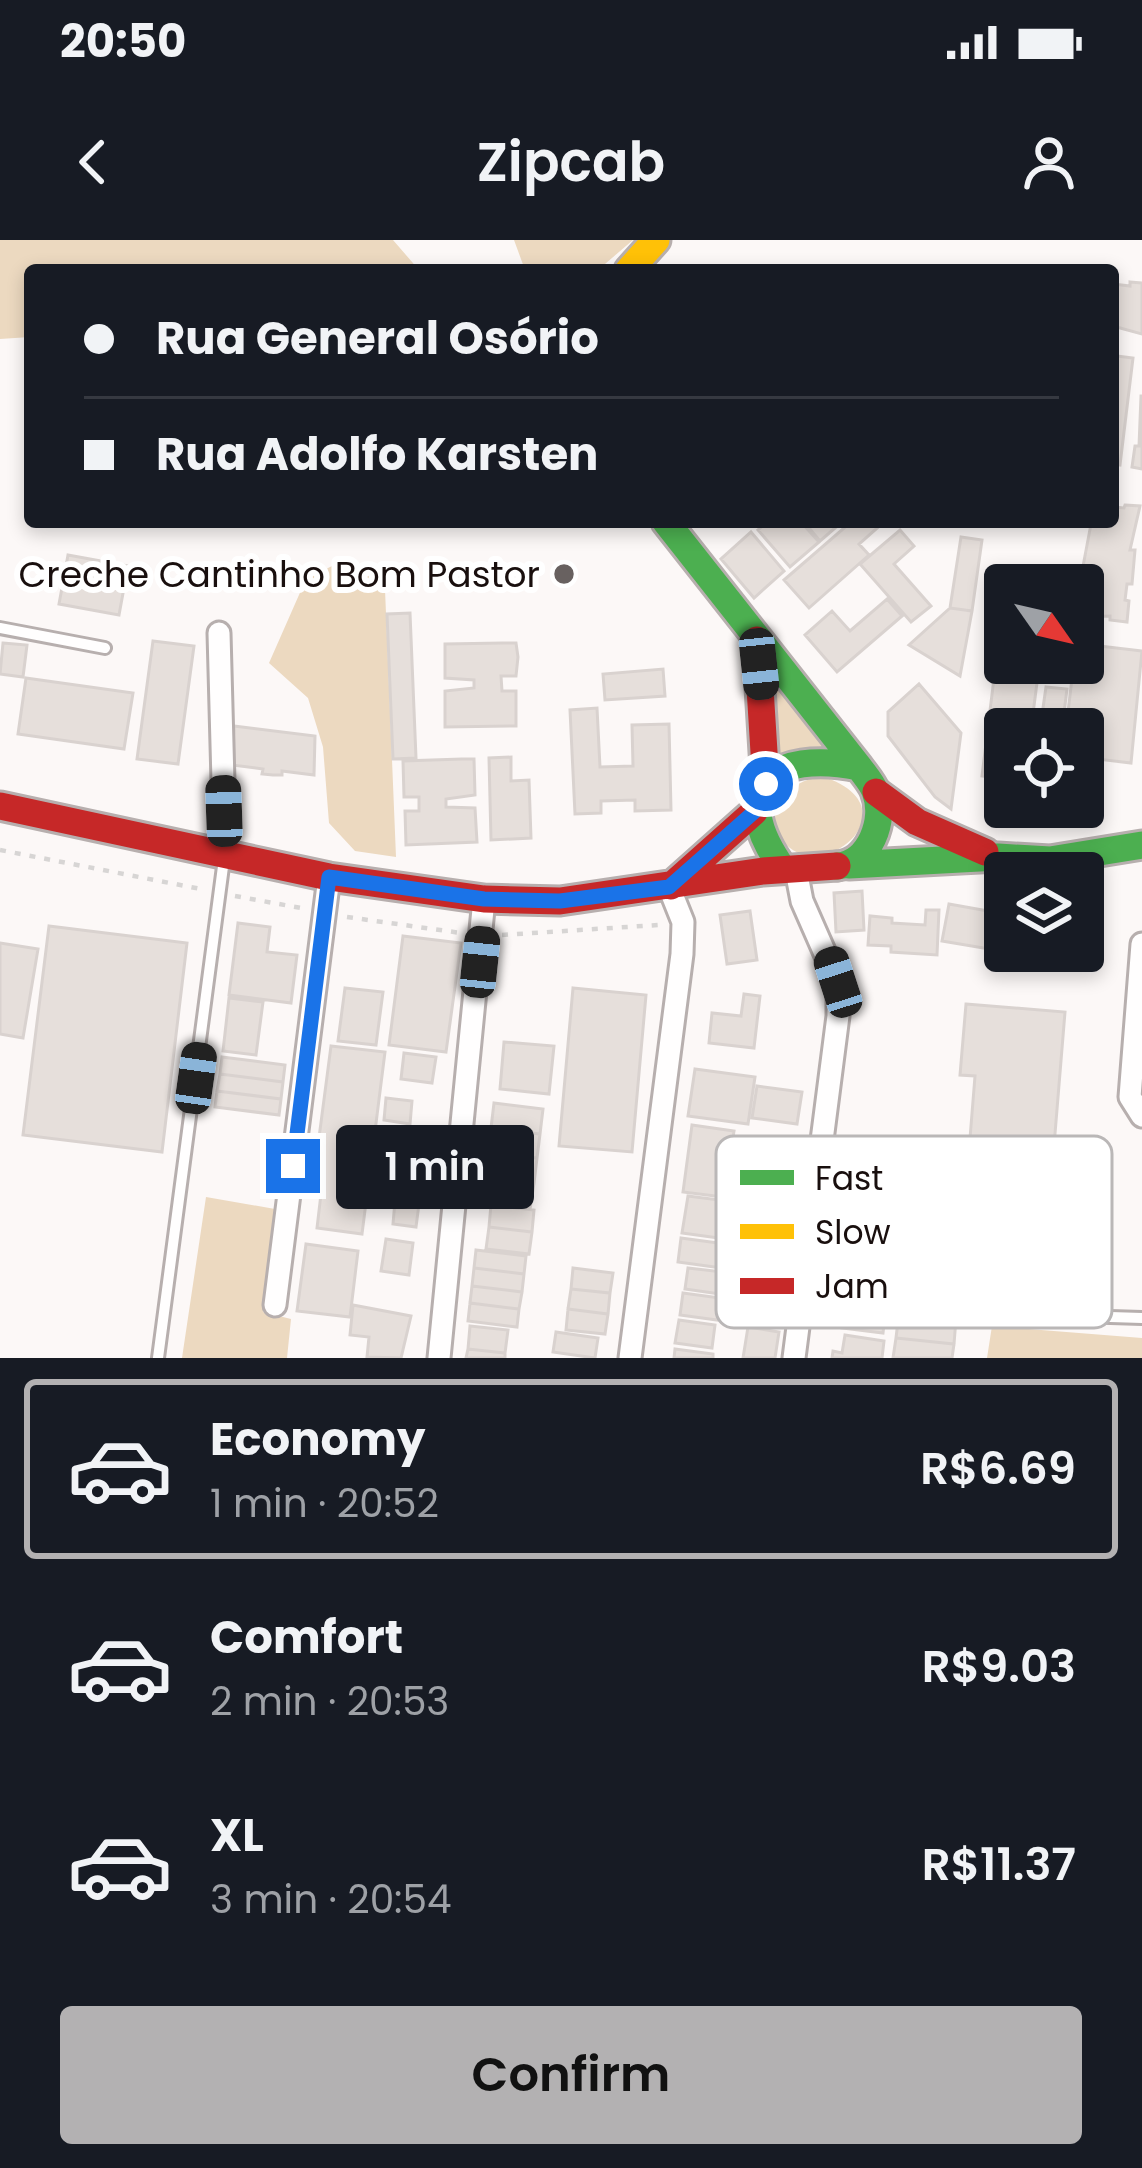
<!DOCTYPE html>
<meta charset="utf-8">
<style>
body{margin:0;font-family:Poppins,sans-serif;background:#20242c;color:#f1f3f6;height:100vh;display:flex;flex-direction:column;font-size:45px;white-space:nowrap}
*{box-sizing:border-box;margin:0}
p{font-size:39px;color:#9ea1a6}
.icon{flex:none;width:66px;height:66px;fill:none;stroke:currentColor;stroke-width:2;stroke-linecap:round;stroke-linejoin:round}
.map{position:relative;height:1118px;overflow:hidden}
.details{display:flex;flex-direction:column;background:#171b24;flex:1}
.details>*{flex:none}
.guide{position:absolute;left:24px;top:24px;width:1095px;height:264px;border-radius:12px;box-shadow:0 6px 18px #0003;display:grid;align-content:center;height:264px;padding:0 60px;background:#171b24}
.needle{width:78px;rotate:124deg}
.tools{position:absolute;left:984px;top:324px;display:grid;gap:24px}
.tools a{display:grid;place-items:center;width:120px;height:120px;border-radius:12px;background:#171b24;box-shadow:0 6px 18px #0003;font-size:60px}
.end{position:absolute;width:54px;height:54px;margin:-27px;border:15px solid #1a73e8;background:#fff;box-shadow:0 0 0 6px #fff}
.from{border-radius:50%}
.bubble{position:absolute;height:84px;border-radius:12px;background:#171b24;box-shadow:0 6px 18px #0003;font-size:39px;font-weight:600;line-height:84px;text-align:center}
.car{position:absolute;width:36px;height:72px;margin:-36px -18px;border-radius:15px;box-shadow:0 0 9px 3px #0007;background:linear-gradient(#222 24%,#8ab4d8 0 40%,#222 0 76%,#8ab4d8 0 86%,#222 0)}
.guide b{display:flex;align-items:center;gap:42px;height:114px;font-size:45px}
.guide b+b{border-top:3px solid #363941}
.guide i{width:30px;height:30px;background:#f1f3f6}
ul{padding:21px 0 0;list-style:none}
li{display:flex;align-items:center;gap:36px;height:180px;margin:0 24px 18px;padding:0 36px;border:6px solid transparent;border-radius:12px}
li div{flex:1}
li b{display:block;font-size:45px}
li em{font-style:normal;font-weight:600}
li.on{border-color:#b3b1b2}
li>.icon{width:108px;height:108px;stroke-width:1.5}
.primary-button{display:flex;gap:24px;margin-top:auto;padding:24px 60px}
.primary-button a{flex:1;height:138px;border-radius:12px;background:#b3b1b2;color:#111;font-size:48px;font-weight:600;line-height:138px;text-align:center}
.status{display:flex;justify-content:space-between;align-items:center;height:84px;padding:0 60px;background:#171b24;direction:ltr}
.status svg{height:33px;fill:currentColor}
header{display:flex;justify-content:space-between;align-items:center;height:156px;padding:0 60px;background:#171b24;font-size:54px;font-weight:600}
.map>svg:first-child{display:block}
</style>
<div class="status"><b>20:50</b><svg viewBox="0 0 49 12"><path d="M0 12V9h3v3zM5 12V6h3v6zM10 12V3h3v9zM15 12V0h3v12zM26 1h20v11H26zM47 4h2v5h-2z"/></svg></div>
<header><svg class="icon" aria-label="back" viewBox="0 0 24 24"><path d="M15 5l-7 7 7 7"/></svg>Zipcab<svg class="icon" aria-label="person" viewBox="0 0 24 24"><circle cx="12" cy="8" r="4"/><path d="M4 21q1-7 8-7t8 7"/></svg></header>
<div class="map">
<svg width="1142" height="1118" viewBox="0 0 1142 1118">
<rect width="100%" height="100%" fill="#fcf8f7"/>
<!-- green -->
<path fill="#ecd9c0" d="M0 0H393L419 30H30V97L0 99Z
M514 0H633L598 30H525Z
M338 323 384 325 396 617 355 611 329 583 323 507 308 458 269 423 306 339Z
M769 433 827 506 770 523Z
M821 536C918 566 821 651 782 600 757 567 791 542 821 536Z
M206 957 275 969 263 1072 291 1079 287 1118H182Z
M992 1086 1142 1098V1118H987Z"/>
<!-- building -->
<path fill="#e6dfdb" stroke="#d9d2cf" stroke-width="3" d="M1130 42 1142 43V94L1113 86V44L1130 46Z
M1117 116 1133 118 1120 225 1113 224Z
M1141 156H1142V229L1132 227 1135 206H1139Z
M1125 265 1140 266 1130 310H1135L1132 344H1127L1125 360 1129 361 1127 382 1110 380V376L1083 377 1085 337H1081L1091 284 1088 282H1113V267L1124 268Z
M767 282H801L819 302 790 327 758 290Z
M804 282H842L820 301Z
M851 282H884L859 304 869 315 809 368 784 340Z
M900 290 914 306 894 324 931 366 911 382 860 324Z
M751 292 784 331 754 358 721 319Z
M961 297 982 300 972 371 950 368Z
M68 315 128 326 119 375 59 364Z
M887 359 902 376 837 432 805 395 832 371 850 391Z
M950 368 972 371 960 436 909 405Z
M410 373 416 518 393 519 387 374Z
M153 401 194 406 178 524 137 519Z
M3 403 27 405 23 437 0 434Z
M503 403H516L518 417 516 436H501L502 451H516V486L445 487V451L474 448V440L445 438V404Z
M1091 405 1142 411 1131 523 1097 519V512L1083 510V489H1066L1073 430 1088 432Z
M663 429 665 456 605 460 603 434Z
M995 430 1038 435 1031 489H1005V539L982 536Z
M26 438 133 453 124 509 18 494Z
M919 444 961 493 951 569 935 557 888 496V472Z
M1046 447 1067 449 1062 489H1040Z
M597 468 600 527 633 526 632 485 669 484 671 570 635 571V560L601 561V573L575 574 570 470Z
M234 486 315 496 314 535 282 531V535H273L262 534 263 529 232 525Z
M511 517V541L529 540 531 598 491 600 489 518Z
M462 519H474L475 555 446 559V567L475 568 477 602 406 605 405 571H419V557H404L403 521Z
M862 651 864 690 836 692 834 653Z
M1083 662 1091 663 1086 706H1083Z
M949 664 1005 674 1007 712 942 701Z
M926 670H939L937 715 891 712V706L868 705 870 676 892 678V683L925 685Z
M750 671 757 720 727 724 720 675Z
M238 683 270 687 267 712 297 715 291 763 229 755Z
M49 686 187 703 162 912 23 895Z
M403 696 461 703 446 812 389 805Z
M0 703 38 709 23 798 0 794Z
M345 748 383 752 376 805 338 801Z
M573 748 646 755 632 912 559 906Z
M744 754 760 756 754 808 709 803 712 773 741 776Z
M229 758 263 762 256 815 223 811Z
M966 764 1065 772 1048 979 964 973 975 836 960 835Z
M504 802 554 806 549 854 500 849Z
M331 806 385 812 362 994 317 988 323 937 314 936Z
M404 813 436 817 432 843 401 839Z
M222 817 285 825 283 842 220 834Z
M695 829 755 837 748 884 688 876Z
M220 834 283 842 281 859 217 851Z
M757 846 802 852 797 884 752 878Z
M217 851 281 859 279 875 215 867Z
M386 858 412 861 410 884 384 880Z
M494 863 543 869 540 894 491 888Z
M692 885 734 891 730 916 745 918 739 959 683 952Z
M491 888 540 894 537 918 488 912Z
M379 902 401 905 399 920 429 923 426 944 375 938Z
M488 912 537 918 534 943 485 937Z
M485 937 534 943 530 969 482 964Z
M688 956 727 961 726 999 682 993Z
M395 961 419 964 416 987 393 984Z
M491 965 534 970 532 992 489 987Z
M489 987 532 992 529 1014 486 1009Z
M681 998 733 1005 729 1029 678 1022Z
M386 999 413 1003 409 1035 381 1031Z
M306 1004 358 1011 350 1077 297 1071Z
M476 1010 526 1016 524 1034 474 1028Z
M474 1028 524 1034 522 1052 472 1046Z
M573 1028 613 1033 610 1053 571 1049Z
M688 1028 723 1032 720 1054 685 1049Z
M472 1046 522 1052 519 1069 470 1063Z
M571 1049 610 1053 608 1074 568 1069Z
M683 1053 720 1058 717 1080 680 1075Z
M470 1063 519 1069 517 1087 468 1081Z
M353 1065 411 1076 401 1118 367 1117 369 1097 350 1095Z
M568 1069 608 1074 605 1094 566 1090Z
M845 1071 885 1076 883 1093 842 1088Z
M899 1073 956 1079 954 1104 896 1098Z
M679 1080 715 1085 712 1108 675 1103Z
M470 1086 508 1090 505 1113 468 1109Z
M748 1087 779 1092 775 1118H743Z
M556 1092 598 1098 595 1118 553 1112Z
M845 1095 884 1101 882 1118H832L833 1111 842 1113Z
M896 1098 954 1104 952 1118H893Z
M468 1109 505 1113V1118H466Z
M675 1109 713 1114V1118H674Z"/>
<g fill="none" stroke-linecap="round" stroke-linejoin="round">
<defs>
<path id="lane" d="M0 388 105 408
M960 1080 981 1073 1142 1078
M158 1118 224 619"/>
<path id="street" d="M219 393 225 616
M1142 704 1130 857 1142 876
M275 1065 329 637
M439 1118 484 659
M630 1118 682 714 683 682 669 647
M794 1118 838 776V743L802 661 796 630"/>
<path id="fast" d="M666 282 859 527
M849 625 998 617 1050 620 1142 605
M783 629C725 548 772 509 859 527 864 534 872 543 875 551 887 580 869 624 837 626"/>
<path id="slow" d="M629 30 656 0"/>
<path id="jam" d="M757 400 766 544
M876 552 917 582 985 612
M0 566 329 637 484 659 560 661 763 631 837 626
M671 646 754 572"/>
</defs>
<!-- lane casing -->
<use href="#lane" stroke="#b7afae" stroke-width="16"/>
<!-- street casing -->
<use href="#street" stroke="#b7afae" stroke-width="27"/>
<!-- fast casing -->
<use href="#fast" stroke="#b7afae" stroke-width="33"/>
<!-- slow casing -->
<use href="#slow" stroke="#b7afae" stroke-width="33"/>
<!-- jam casing -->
<use href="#jam" stroke="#b7afae" stroke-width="33"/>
<!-- path -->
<path stroke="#d7d5d4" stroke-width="4.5" stroke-dasharray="6 9" stroke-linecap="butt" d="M0 610 206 650
M235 656 301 668
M347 677 461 693
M502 695 658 685"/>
<!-- lane -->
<use href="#lane" stroke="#fffefe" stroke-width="10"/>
<!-- street -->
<use href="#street" stroke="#fffefe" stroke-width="21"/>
<!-- fast -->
<use href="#fast" stroke="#4caf50" stroke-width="27"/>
<!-- slow -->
<use href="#slow" stroke="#ffc107" stroke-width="27"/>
<!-- jam -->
<use href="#jam" stroke="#c62828" stroke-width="27"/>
</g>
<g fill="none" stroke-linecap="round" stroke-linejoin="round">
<!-- route -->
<path stroke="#1a73e8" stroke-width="15" d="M293 926 329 637 484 659 560 661 669 647 754 572 766 544"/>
</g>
<!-- markers -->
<circle fill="#686160" stroke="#fff" stroke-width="4.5" cx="564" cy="334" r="12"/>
<g text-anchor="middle" stroke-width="12" stroke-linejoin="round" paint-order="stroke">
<!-- poi labels -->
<g font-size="36" fill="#190f0e" stroke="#fff" text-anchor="end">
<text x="540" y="347">Creche Cantinho Bom Pastor</text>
</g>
</g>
<!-- legend -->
<rect x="716" y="896" width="396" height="192" rx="18" fill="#fff" stroke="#bab7b7" stroke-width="3"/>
<rect x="740" y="930" width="54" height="15" fill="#4caf50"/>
<rect x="740" y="984" width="54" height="15" fill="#ffc107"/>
<rect x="740" y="1038" width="54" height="16" fill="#c62828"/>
<g font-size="33" fill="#190f0e">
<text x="815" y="950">Fast</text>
<text x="815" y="1004">Slow</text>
<text x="815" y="1058">Jam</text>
</g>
</svg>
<div class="tools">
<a><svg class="needle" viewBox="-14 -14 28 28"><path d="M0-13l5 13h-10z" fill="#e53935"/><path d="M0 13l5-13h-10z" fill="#9ea1a6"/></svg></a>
<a><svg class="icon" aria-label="locate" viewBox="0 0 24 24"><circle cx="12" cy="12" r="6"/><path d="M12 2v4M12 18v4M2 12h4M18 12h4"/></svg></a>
<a><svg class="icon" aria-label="layers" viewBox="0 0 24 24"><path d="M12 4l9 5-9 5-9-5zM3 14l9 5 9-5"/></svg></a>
</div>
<i class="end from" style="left:766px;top:544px"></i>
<i class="end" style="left:293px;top:926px"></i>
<div class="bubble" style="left:336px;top:885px;width:198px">1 min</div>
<i class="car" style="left:759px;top:424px;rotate:174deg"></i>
<i class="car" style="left:224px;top:571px;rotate:358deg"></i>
<i class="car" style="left:480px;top:722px;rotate:6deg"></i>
<i class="car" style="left:838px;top:742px;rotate:342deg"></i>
<i class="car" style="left:196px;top:838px;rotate:8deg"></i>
<div class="guide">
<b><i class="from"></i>Rua General Osório</b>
<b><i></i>Rua Adolfo Karsten</b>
</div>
</div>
<section class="details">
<ul>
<li class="on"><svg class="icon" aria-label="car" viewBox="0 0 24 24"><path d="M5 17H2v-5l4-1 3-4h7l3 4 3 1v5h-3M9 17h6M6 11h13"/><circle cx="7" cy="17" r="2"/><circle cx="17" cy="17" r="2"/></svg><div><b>Economy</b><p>1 min · 20:52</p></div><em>R$6.69</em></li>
<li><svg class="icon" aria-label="car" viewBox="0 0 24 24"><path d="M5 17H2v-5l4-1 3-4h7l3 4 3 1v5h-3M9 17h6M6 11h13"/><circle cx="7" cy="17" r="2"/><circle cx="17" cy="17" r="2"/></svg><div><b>Comfort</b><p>2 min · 20:53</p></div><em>R$9.03</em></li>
<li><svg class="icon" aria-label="car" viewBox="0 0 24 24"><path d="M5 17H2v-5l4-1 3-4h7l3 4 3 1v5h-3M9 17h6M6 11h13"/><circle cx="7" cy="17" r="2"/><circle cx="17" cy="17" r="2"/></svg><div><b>XL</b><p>3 min · 20:54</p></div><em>R$11.37</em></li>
</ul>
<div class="primary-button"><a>Confirm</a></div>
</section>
